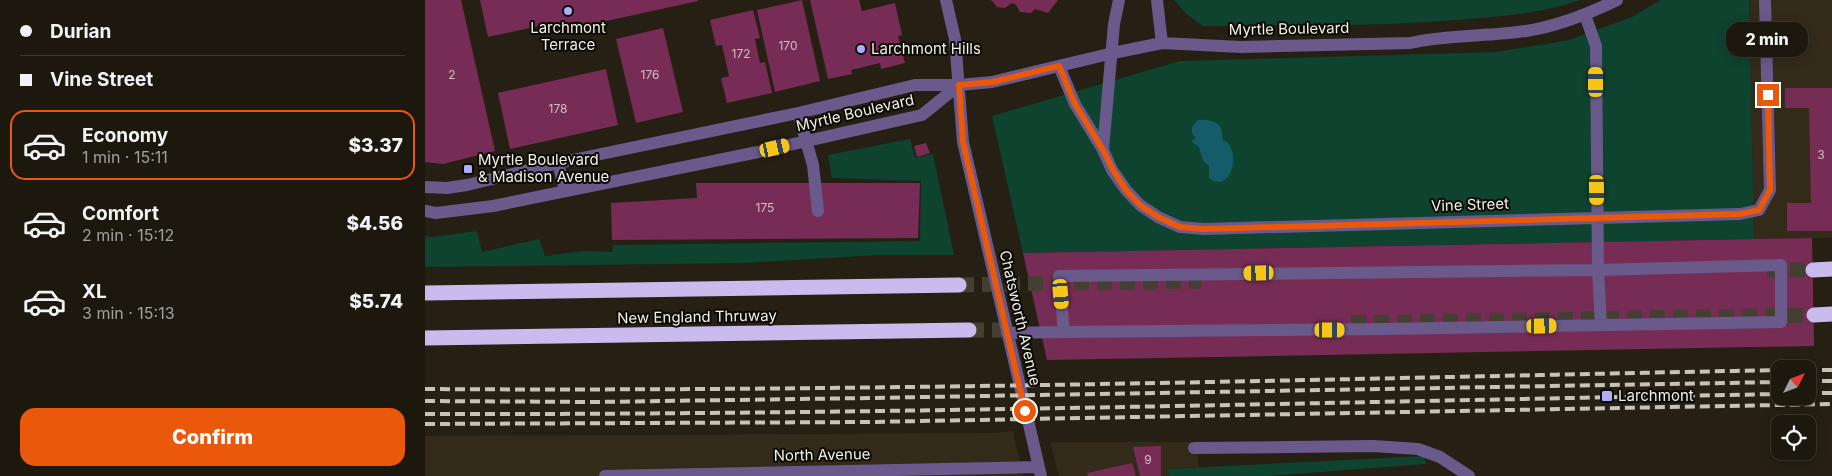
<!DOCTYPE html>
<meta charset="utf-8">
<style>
body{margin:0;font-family:Inter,sans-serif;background:#252117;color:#f1f3f6;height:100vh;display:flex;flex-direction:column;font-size:19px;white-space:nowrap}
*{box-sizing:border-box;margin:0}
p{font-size:16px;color:#a0a09e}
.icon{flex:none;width:28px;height:28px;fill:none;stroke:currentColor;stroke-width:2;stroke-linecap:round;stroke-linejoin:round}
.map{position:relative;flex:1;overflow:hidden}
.sheet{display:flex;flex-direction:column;background:#1c180e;width:425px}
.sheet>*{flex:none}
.banner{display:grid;align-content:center;height:110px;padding:0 20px;background:#1c180e}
.needle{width:32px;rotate:48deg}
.fabs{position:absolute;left:1346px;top:360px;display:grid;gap:10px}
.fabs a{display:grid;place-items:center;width:45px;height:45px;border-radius:10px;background:#1c180e;box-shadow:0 2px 12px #0003,0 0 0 1px #3a372e;font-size:25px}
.end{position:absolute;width:22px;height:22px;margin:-11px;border:6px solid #ea580c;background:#fff;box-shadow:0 0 0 2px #fff}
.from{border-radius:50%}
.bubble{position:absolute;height:35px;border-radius:15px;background:#1c180e;box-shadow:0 2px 12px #0003,0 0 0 1px #3a372e;font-size:16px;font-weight:800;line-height:35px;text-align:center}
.car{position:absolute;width:15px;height:30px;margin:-15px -8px;border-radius:6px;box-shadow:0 0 4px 1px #0007;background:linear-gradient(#f5c518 24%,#345 0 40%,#f5c518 0 76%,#345 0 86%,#f5c518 0)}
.banner b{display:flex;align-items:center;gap:18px;height:48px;font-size:19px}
.banner b+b{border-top:1px solid #3a372e}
.banner i{width:12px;height:12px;background:#f1f3f6}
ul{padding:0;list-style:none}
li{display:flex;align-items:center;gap:15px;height:70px;margin:0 10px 8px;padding:0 10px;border:2px solid transparent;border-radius:15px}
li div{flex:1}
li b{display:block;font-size:19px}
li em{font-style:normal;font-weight:800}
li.active{border-color:#ea580c}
li>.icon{width:45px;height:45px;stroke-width:1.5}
.button{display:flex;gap:10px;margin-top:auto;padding:10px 20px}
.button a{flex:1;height:58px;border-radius:15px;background:#ea580c;color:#fff;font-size:20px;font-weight:800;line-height:58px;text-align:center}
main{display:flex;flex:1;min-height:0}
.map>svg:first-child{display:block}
</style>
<main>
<section class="sheet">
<div class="banner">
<b><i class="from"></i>Durian</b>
<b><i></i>Vine Street</b>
</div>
<ul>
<li class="active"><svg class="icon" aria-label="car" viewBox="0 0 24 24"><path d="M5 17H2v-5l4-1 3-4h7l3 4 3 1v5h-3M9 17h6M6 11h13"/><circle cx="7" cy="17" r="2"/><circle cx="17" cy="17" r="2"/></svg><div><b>Economy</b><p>1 min · 15:11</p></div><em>$3.37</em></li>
<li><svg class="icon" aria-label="car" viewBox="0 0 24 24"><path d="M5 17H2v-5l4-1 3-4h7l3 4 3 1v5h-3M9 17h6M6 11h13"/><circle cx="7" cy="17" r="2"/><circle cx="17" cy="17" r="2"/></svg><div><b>Comfort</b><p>2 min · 15:12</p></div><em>$4.56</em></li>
<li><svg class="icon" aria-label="car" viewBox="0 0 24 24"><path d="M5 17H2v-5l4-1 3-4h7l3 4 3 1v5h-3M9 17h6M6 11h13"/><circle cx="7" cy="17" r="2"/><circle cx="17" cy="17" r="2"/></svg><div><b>XL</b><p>3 min · 15:13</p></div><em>$5.74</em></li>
</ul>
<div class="button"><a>Confirm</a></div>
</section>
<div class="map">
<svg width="1407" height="476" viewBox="0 0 1407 476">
<rect width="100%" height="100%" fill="#252013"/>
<!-- commercial -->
<path fill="#332a1a" d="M1324 0H1407V238L1329 239Z
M588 431 598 476H0V436L569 433Z
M625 442H770L774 467 743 469 744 476H634Z"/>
<!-- green -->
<path fill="#0e432f" d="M749 0H1155C1119 13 1081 16 1043 19 955 27 866 25 778 26L761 14Z
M1236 0H1324L1329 239 598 253 567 116 755 61 1071 52 1144 40 1207 17Z
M485 139 490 158 508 154 529 255H453L320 263 0 267V236L7 237 52 231 57 252 114 239 120 256 160 251 187 252 188 245 495 241 496 181 407 178 403 155Z
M999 456 1001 464 841 476H744L743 469Z"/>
<!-- water -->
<path fill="#155b69" d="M773 120C781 119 792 120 796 128 798 133 796 137 799 141L802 142C817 158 803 194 784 178V166L778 161 774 147 766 141 771 138 767 133V127Z"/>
<!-- building -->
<path fill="#772c55" d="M0 0H36L70 151 18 164 0 162Z
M55 0H273V1L154 27 153 21 123 28V24L63 37Z
M377 0 395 81 350 92 332 10Z
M385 0H434L437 11 470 3 477 35 473 36 480 63 456 69 455 63 426 70 427 74 403 79Z
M566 0H633L623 13 610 9 606 13 595 12 591 5 587 3 580 8 572 7Z
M328 10 335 38 330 39 335 63 340 62 347 93 302 103 296 78 304 76 297 45 291 46 285 20Z
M238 28 258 112 211 123 191 39Z
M181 69 193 125 85 149 73 93Z
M1360 88H1407V231H1362V203H1386L1384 108H1360Z
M501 143 505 153 492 157 489 146Z
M271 183H495L493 238 187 240 186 203 272 198Z
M1387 238 1389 346 622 360 598 253Z
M736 446V476H715L708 447Z
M707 463 711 476H663L662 473Z"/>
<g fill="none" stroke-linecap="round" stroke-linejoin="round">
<!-- highway-tunnel -->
<path stroke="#443f33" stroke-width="15" stroke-dasharray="15 8" stroke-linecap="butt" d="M1342 270H1388
M534 285 776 281
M926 323 1389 315
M544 330H595"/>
<!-- minor -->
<path stroke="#6a5a8c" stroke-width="12" d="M521 0 530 39 538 142 616 476
M694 0 689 24 678 150 687 170 701 190 715 205 733 217 755 227 779 229 1315 214 1334 210 1345 190 1340 0
M732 0 737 43
M1160 15 1171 46 1173 270 1176 325
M634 66 650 104 678 150
M373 113 388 165 393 211
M133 163 140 190
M0 187 22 188 42 185 133 163 373 113 490 85H534L567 82 688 53 737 43 816 47 985 43C1023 34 1062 37 1101 31 1133 26 1163 14 1192 0
M0 211 11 213 68 206 333 152 497 115 534 85
M582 333 639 332 962 329 1356 322V265L1173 270 634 276 639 332
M769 448 948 446 993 449 1015 457 1044 476
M180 476 614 467"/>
<!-- highway -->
<path stroke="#c9bbed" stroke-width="15" d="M1388 270 1407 269
M0 293 534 285
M1389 315 1407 314
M0 338 544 330"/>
<!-- rail -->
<path stroke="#c7c3b9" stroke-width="4" stroke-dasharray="10 5" stroke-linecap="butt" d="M1382 370H1407
M1382 381H1407
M0 389C452 392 903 379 1355 370
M1382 393H1407
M0 401 170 402 444 398 1355 382
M0 414C452 415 903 402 1355 394
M0 424 444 422 1407 404"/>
</g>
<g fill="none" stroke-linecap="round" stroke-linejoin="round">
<!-- route -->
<path stroke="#ea580c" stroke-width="6" d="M600 411 538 142 534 85 567 82 634 66 650 104 678 150 688 170 701 190 715 205 733 217 755 227 779 229 1315 214 1334 210 1345 190 1343 95"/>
</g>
<!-- markers -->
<g fill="#b0aefa" stroke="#0c0a05" stroke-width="2">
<circle cx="143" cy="11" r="5"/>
<circle cx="436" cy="49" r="5"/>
<rect x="38" y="164" width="10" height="10" rx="2.5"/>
<rect x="1176" y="390" width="12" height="12" rx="2.5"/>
</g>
<g text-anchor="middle" stroke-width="4" stroke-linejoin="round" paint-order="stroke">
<!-- number labels -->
<g font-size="12" fill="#d3bec2">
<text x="363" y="50">170</text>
<text x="316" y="58">172</text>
<text x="27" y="79">2</text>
<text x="225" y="79">176</text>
<text x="133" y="113">178</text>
<text x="1396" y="159">3</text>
<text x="340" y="212">175</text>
<text x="723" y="464">9</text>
</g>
<!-- poi labels -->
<g font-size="15" fill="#f2efe6" stroke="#0c0a05" text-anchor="start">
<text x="143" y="33" text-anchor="middle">Larchmont<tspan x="143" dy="17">Terrace</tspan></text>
<text x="446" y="54">Larchmont Hills</text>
<text x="53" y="165">Myrtle Boulevard<tspan x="53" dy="17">&amp; Madison Avenue</tspan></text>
<text x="1193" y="401">Larchmont</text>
</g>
<!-- street labels -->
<g font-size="15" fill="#f2efe6" stroke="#0c0a05">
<text transform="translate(864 29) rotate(-1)" y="5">Myrtle Boulevard</text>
<text transform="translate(430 113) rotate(-13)" y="5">Myrtle Boulevard</text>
<text transform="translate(1045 205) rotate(-2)" y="5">Vine Street</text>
<text transform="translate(272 317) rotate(-1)" y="5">New England Thruway</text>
<text transform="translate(595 318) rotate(77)" y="5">Chatsworth Avenue</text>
<text transform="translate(397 455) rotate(-1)" y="5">North Avenue</text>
</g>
</g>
</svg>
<div class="fabs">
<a><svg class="needle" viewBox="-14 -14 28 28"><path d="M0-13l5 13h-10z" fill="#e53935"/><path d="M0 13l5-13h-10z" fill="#a0a09e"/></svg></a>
<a><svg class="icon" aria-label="locate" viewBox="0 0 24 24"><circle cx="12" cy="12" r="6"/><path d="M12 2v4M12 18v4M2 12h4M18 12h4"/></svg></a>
</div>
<i class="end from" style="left:600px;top:411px"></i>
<i class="end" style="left:1343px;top:95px"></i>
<div class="bubble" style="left:1301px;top:22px;width:82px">2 min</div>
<i class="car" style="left:1171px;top:82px;rotate:0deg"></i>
<i class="car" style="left:350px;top:148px;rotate:77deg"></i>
<i class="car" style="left:1172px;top:190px;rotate:179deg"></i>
<i class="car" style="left:834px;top:273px;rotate:269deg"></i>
<i class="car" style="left:636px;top:294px;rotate:175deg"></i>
<i class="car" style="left:1117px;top:326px;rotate:89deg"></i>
<i class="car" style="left:905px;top:330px;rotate:90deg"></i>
</div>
</main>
